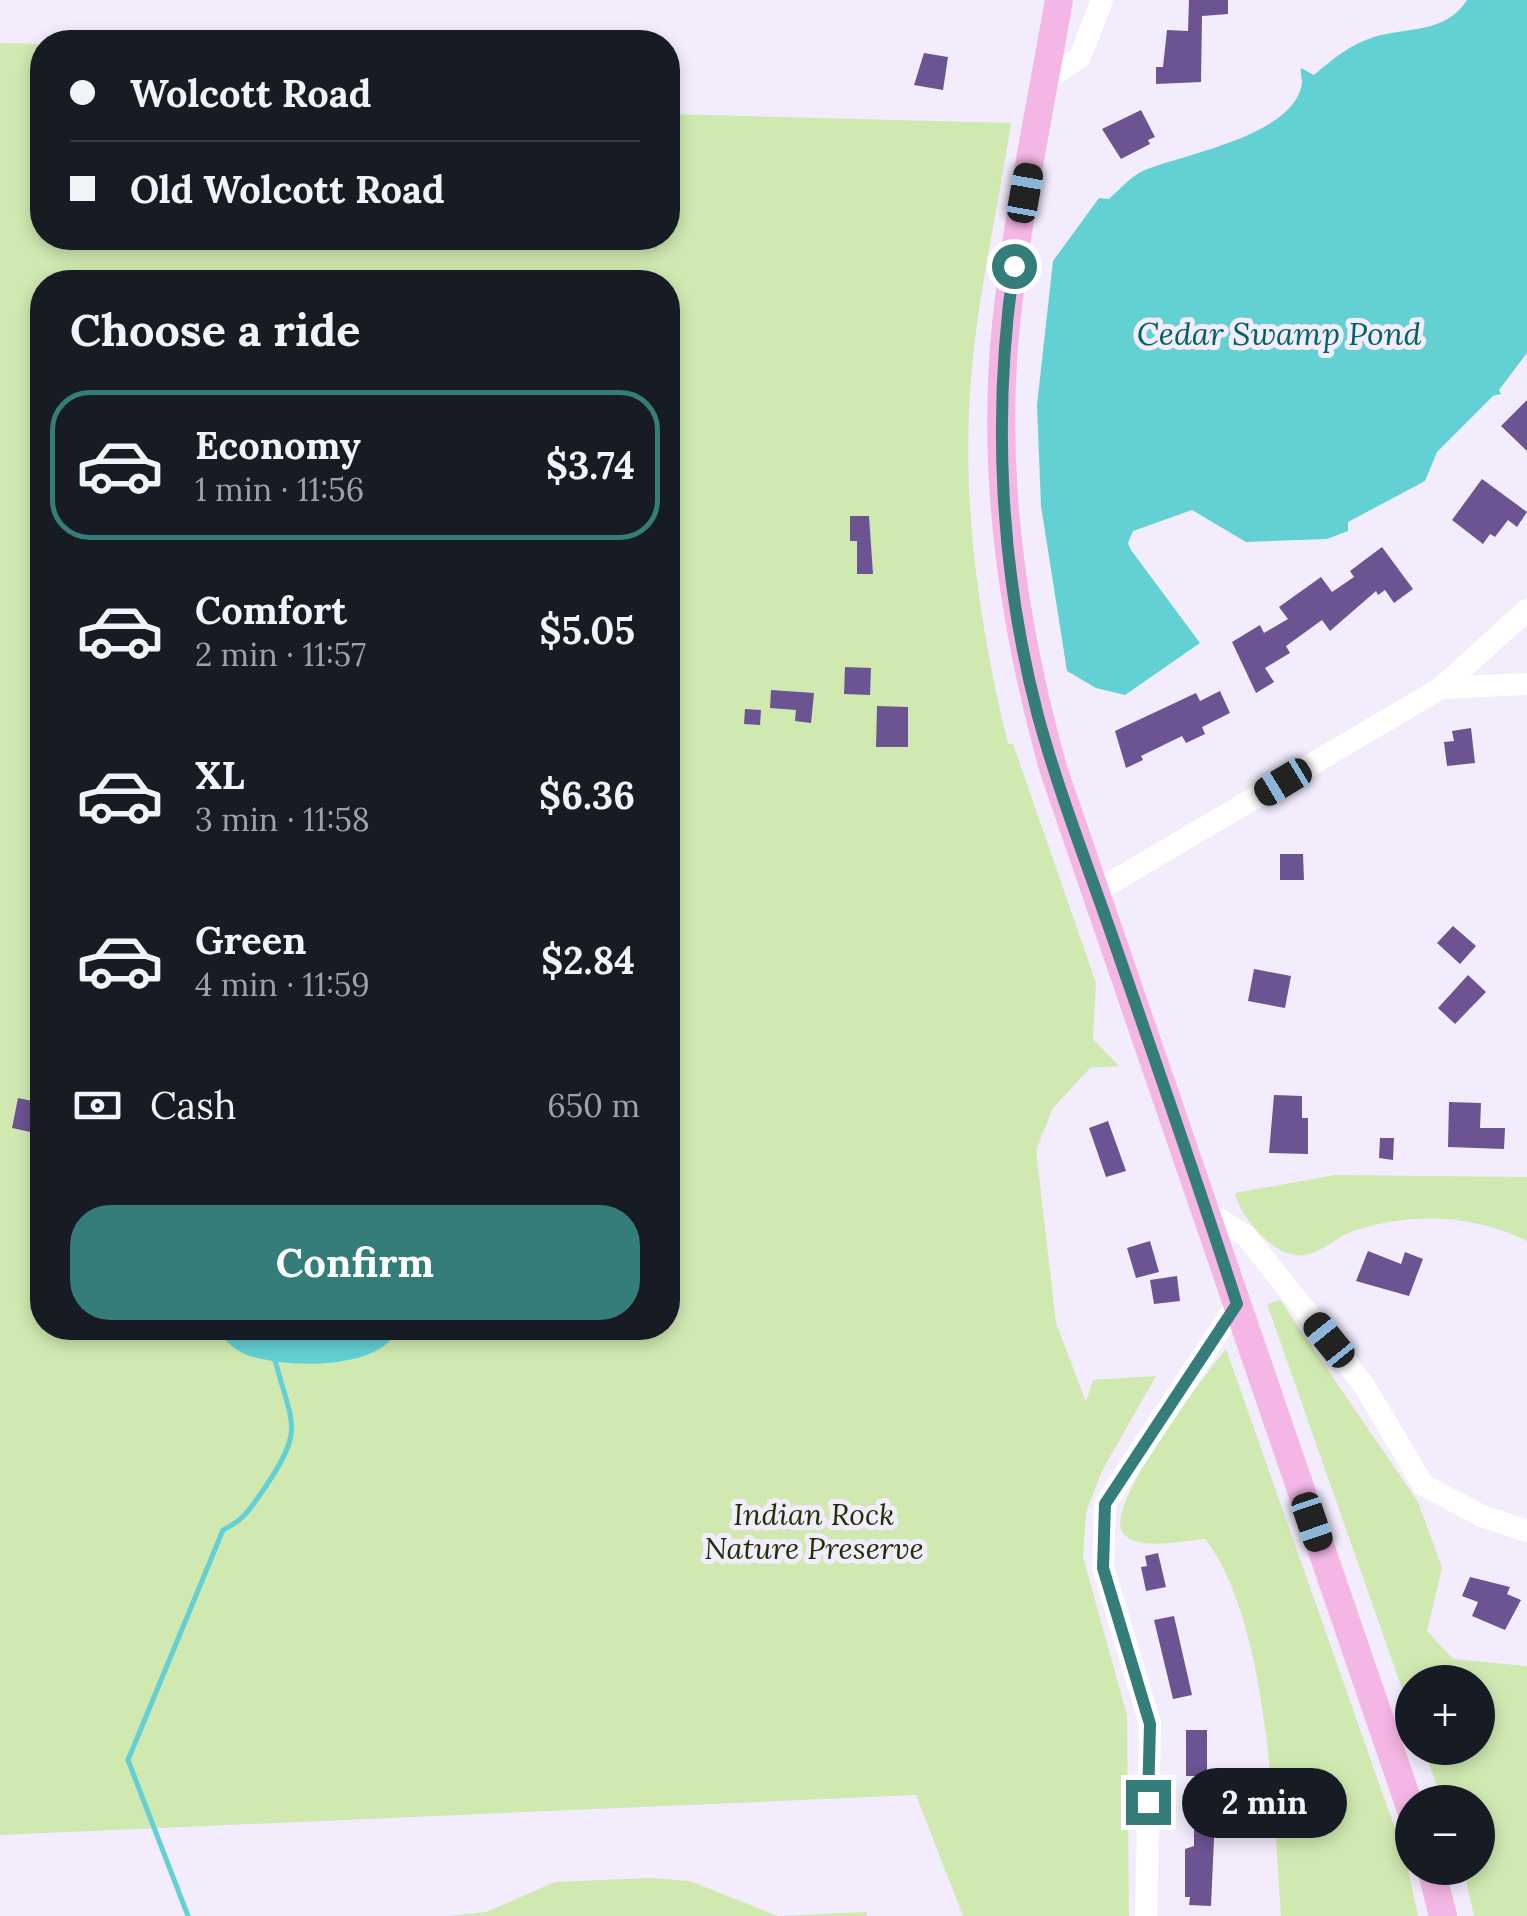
<!DOCTYPE html>
<meta charset="utf-8">
<style>
body{margin:0;font-family:Lora,serif;background:#242831;color:#f1f3f6;height:100vh;display:flex;flex-direction:column;font-size:38px;white-space:nowrap}
*{box-sizing:border-box;margin:0}
p{font-size:32px;color:#9ea1a6}
.icon{flex:none;width:55px;height:55px;fill:none;stroke:currentColor;stroke-width:2;stroke-linecap:round;stroke-linejoin:round}
.map{position:relative;flex:1;overflow:hidden}
.details{position:absolute;left:30px;top:270px;width:650px;height:1070px;display:flex;flex-direction:column;background:#171b24;border-radius:40px;box-shadow:0 5px 15px #0003}
.details>*{flex:none}
.hud{position:absolute;left:30px;top:30px;width:650px;height:220px;border-radius:40px;box-shadow:0 5px 15px #0003;display:grid;align-content:center;height:220px;padding:0 40px;background:#171b24}
.fabs{position:absolute;left:1395px;top:1665px;display:grid;gap:20px}
.fabs a{display:grid;place-items:center;width:100px;height:100px;border-radius:50%;background:#171b24;box-shadow:0 5px 15px #0003;font-size:50px}
.end{position:absolute;width:45px;height:45px;margin:-22px;border:12px solid #357d79;background:#fff;box-shadow:0 0 0 5px #fff}
.from{border-radius:50%}
.bubble{position:absolute;height:70px;border-radius:35px;background:#171b24;box-shadow:0 5px 15px #0003;font-size:32px;font-weight:800;line-height:70px;text-align:center}
.car{position:absolute;width:30px;height:60px;margin:-30px -15px;border-radius:12px;box-shadow:0 0 8px 2px #0007;background:linear-gradient(#222 24%,#8ab4d8 0 40%,#222 0 76%,#8ab4d8 0 86%,#222 0)}
.hud b{display:flex;align-items:center;gap:35px;height:95px;font-size:38px}
.hud b+b{border-top:2px solid #363941}
.hud i{width:25px;height:25px;background:#f1f3f6}
ul{padding:0;list-style:none}
li{display:flex;align-items:center;gap:30px;height:150px;margin:0 20px 15px;padding:0 20px;border:5px solid transparent;border-radius:40px}
li div{flex:1}
li b{display:block;font-size:38px}
li em{font-style:normal;font-weight:800}
li.active{border-color:#357d79}
li>.icon{width:90px;height:90px;stroke-width:1.5}
h2{padding:0 40px;font-size:45px;line-height:120px}
.pay{display:flex;align-items:center;gap:25px;height:110px;padding:0 40px;font-size:38px}
.pay p{margin-inline-start:auto}
.button{display:flex;gap:20px;margin-top:auto;padding:20px 40px}
.button a{flex:1;height:115px;border-radius:40px;background:#357d79;color:#fff;font-size:40px;font-weight:800;line-height:115px;text-align:center}
.map>svg:first-child{display:block}
</style>
<div class="map">
<svg width="1527" height="1916" viewBox="0 0 1527 1916">
<rect width="100%" height="100%" fill="#f2ecfd"/>
<!-- green -->
<path fill="#cfe9b1" fill-rule="evenodd" d="M0 43 42 44V238H668V114L1011 123C998 209 978 292 971 379 961 502 979 625 1008 744H1013L1096 983 1093 1039 1119 1066 1090 1068 1053 1108 1036 1150 1056 1323 1086 1402 1093 1380 1156 1376 1102 1471 1086 1512 1083 1557 1127 1715 1129 1916H963L916 1795 0 1835ZM42 282H668V1328H42Z
M1335 1175 1527 1177V1241C1473 1214 1411 1212 1353 1231 1337 1237 1321 1253 1304 1255 1276 1260 1240 1217 1235 1193Z
M1280 1300 1418 1502 1442 1568 1427 1631 1453 1659 1527 1666V1916H1474L1463 1868H1478V1802H1443L1423 1748H1478V1682H1412V1717L1267 1304Z
M1226 1349 1406 1860 1418 1916H1281C1274 1814 1268 1619 1205 1539 1184 1540 1138 1552 1123 1533 1102 1509 1206 1373 1226 1349Z
M649 1878 690 1881 778 1916 866 1912 867 1916H450L486 1912 555 1882Z"/>
<!-- water -->
<path fill="#63d0d3" d="M1467 0H1527V353L1499 390 1501 394 1493 396 1437 452 1425 481 1348 522V531L1327 539 1246 542 1192 510 1133 531 1128 543 1131 550 1200 643 1125 695 1096 688 1067 671 1041 506 1037 405 1053 261 1099 198 1109 199C1120 189 1132 175 1145 170 1184 154 1297 135 1302 82 1302 77 1300 72 1301 68L1314 75C1333 59 1349 45 1374 37 1407 27 1445 34 1467 0Z
M216 1328H399C380 1370 293 1368 253 1357 237 1353 225 1341 216 1328Z"/>
<g fill="none" stroke-linecap="round" stroke-linejoin="round">
<!-- stream -->
<path stroke="#63d0d3" stroke-width="5" d="M188 1916 128 1760 223 1530C247 1518 251 1507 266 1486 305 1428 292 1425 275 1360"/>
</g>
<!-- building -->
<path fill="#6c5391" d="M1189 0H1228V14L1202 16 1201 82 1156 84V67H1163L1167 30 1188 31Z
M924 53 948 57 943 90 914 85Z
M1141 110 1155 137 1148 140 1150 144 1121 159 1102 129Z
M1527 400V451L1501 426Z
M1482 479 1527 512 1517 527 1508 520 1495 537 1490 534 1483 544 1452 520Z
M850 516H869L873 574H857V541H850Z
M1382 547 1413 589 1394 603 1385 590 1378 595 1376 591 1330 631 1322 620 1286 646 1290 653 1265 668 1274 682 1256 693 1232 642 1260 625 1264 633 1288 619 1279 607 1321 577 1332 592 1354 577 1350 571Z
M845 667 871 668 870 695 844 694Z
M771 690 814 693 811 723 795 721 796 710 770 708Z
M1220 691 1230 713 1202 727 1205 734 1186 743 1182 736 1141 756 1143 760 1126 768 1115 731 1196 693 1200 701Z
M877 706 908 707V747H876Z
M745 709 761 710 760 725 744 724Z
M1471 728 1475 763 1447 766 1444 742 1454 741 1452 731Z
M1280 854H1303L1304 880H1280Z
M1453 926 1476 946 1460 964 1437 943Z
M1254 969 1291 976 1285 1008 1248 1001Z
M1468 975 1486 992 1455 1024 1438 1008Z
M1274 1095 1302 1096V1118H1308V1154L1269 1153Z
M18 1098 42 1103 35 1133 12 1128Z
M1449 1102 1481 1103 1480 1128H1505L1504 1149 1448 1147Z
M1108 1121 1126 1171 1106 1177 1089 1128Z
M1380 1138H1394L1393 1160 1379 1158Z
M1150 1241 1159 1272 1136 1278 1127 1248Z
M1368 1251 1401 1264 1405 1252 1423 1259 1409 1296 1356 1281Z
M1177 1276 1180 1301 1154 1304 1150 1280Z
M1158 1553 1166 1587 1146 1591 1141 1567 1147 1566 1145 1556Z
M1470 1577 1510 1587 1507 1594 1521 1600 1505 1630 1472 1616 1478 1602 1462 1596Z
M1174 1616 1192 1695 1173 1699 1154 1620Z
M1186 1730H1207V1776H1186Z
M1194 1816H1215L1211 1906 1189 1905 1190 1897H1185V1849L1194 1846Z"/>
<g fill="none" stroke-linecap="round" stroke-linejoin="round">
<!-- minor -->
<path stroke="#fff" stroke-width="22" d="M1045 81 1080 57 1102 0
M1441 688 1527 610
M1097 891 1441 688 1527 684
M1206 1211 1246 1236 1329 1340 1365 1387 1423 1485 1482 1516 1527 1531
M1146 1916 1150 1724 1103 1567 1105 1504 1237 1304"/>
<!-- major -->
<path stroke="#f4b6e4" stroke-width="28" d="M1059 0C1039 115 1014 230 1004 346 993 488 1015 632 1053 768L1412 1813
M1431 1868 1443 1916"/>
</g>
<g fill="none" stroke-linecap="round" stroke-linejoin="round">
<!-- route -->
<path stroke="#357d79" stroke-width="12" d="M1014 266C992 414 1000 572 1038 716 1060 797 1091 874 1118 953 1158 1069 1199 1186 1237 1304L1105 1504 1103 1568 1150 1724 1148 1802"/>
</g>
<g text-anchor="middle" stroke-width="10" stroke-linejoin="round" paint-order="stroke">
<!-- park labels -->
<g font-size="30" font-style="italic" fill="#1e3000" stroke="#f2ecfd">
<text x="814" y="1525">Indian Rock<tspan x="814" dy="34">Nature Preserve</tspan></text>
</g>
<!-- water labels -->
<g font-size="32" font-style="italic" fill="#006366" stroke="#f2ecfd">
<text x="1279" y="345">Cedar Swamp Pond</text>
</g>
</g>
</svg>
<div class="fabs">
<a>+</a>
<a>−</a>
</div>
<i class="end from" style="left:1014px;top:266px"></i>
<i class="end" style="left:1148px;top:1802px"></i>
<div class="bubble" style="left:1182px;top:1768px;width:165px">2 min</div>
<i class="car" style="left:1025px;top:193px;rotate:10deg"></i>
<i class="car" style="left:1283px;top:782px;rotate:239deg"></i>
<i class="car" style="left:1329px;top:1340px;rotate:321deg"></i>
<i class="car" style="left:1312px;top:1522px;rotate:161deg"></i>
<div class="hud">
<b><i class="from"></i>Wolcott Road</b>
<b><i></i>Old Wolcott Road</b>
</div>
<section class="details">
<h2>Choose a ride</h2>
<ul>
<li class="active"><svg class="icon" aria-label="car" viewBox="0 0 24 24"><path d="M5 17H2v-5l4-1 3-4h7l3 4 3 1v5h-3M9 17h6M6 11h13"/><circle cx="7" cy="17" r="2"/><circle cx="17" cy="17" r="2"/></svg><div><b>Economy</b><p>1 min · 11:56</p></div><em>$3.74</em></li>
<li><svg class="icon" aria-label="car" viewBox="0 0 24 24"><path d="M5 17H2v-5l4-1 3-4h7l3 4 3 1v5h-3M9 17h6M6 11h13"/><circle cx="7" cy="17" r="2"/><circle cx="17" cy="17" r="2"/></svg><div><b>Comfort</b><p>2 min · 11:57</p></div><em>$5.05</em></li>
<li><svg class="icon" aria-label="car" viewBox="0 0 24 24"><path d="M5 17H2v-5l4-1 3-4h7l3 4 3 1v5h-3M9 17h6M6 11h13"/><circle cx="7" cy="17" r="2"/><circle cx="17" cy="17" r="2"/></svg><div><b>XL</b><p>3 min · 11:58</p></div><em>$6.36</em></li>
<li><svg class="icon" aria-label="car" viewBox="0 0 24 24"><path d="M5 17H2v-5l4-1 3-4h7l3 4 3 1v5h-3M9 17h6M6 11h13"/><circle cx="7" cy="17" r="2"/><circle cx="17" cy="17" r="2"/></svg><div><b>Green</b><p>4 min · 11:59</p></div><em>$2.84</em></li>
</ul>
<div class="pay"><svg class="icon" aria-label="cash" viewBox="0 0 24 24"><path d="M3 7h18v10H3z"/><circle cx="12" cy="12" r="2"/></svg>Cash<p>650 m</p></div>
<div class="button"><a>Confirm</a></div>
</section>
</div>
